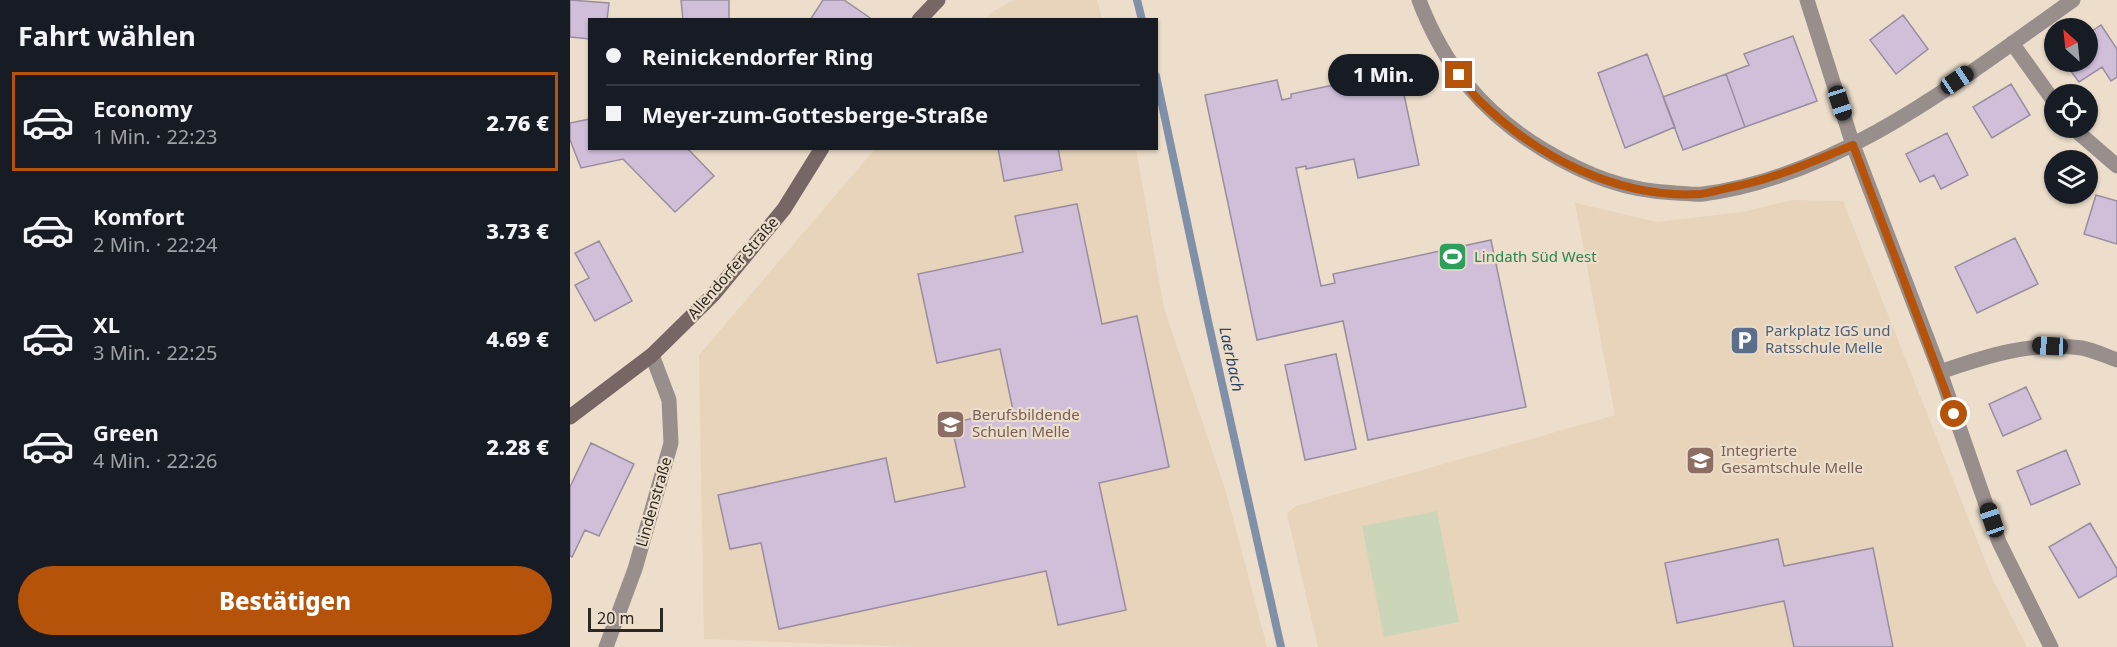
<!DOCTYPE html>
<html lang="de">
<meta charset="utf-8">
<style>
body{margin:0;font-family:"Noto Sans",sans-serif;background:#242831;color:#f1f3f6;height:100vh;display:flex;flex-direction:column;font-size:22px;white-space:nowrap}
*{box-sizing:border-box;margin:0}
p{font-size:20px;color:#9ea1a6}
.icon{flex:none;width:33px;height:33px;fill:none;stroke:currentColor;stroke-width:2;stroke-linecap:round;stroke-linejoin:round}
.map{position:relative;flex:1;overflow:hidden}
.drawer{display:flex;flex-direction:column;background:#171b24;width:570px}
.drawer>*{flex:none}
.banner{position:absolute;left:18px;top:18px;width:570px;height:132px;border-radius:0px;box-shadow:0 2px 4px #0004;display:grid;align-content:center;height:132px;padding:0 18px;background:#171b24}
.needle{width:39px;rotate:333deg}
.buttons{position:absolute;left:1474px;top:18px;display:grid;gap:12px}
.buttons a{display:grid;place-items:center;width:54px;height:54px;border-radius:50%;background:#171b24;box-shadow:0 2px 4px #0004;font-size:30px}
.scale{position:absolute;left:18px;bottom:15px;width:75px;box-sizing:border-box;padding-left:6px;border:3px solid #2c2720;border-top:0;font-size:16px;line-height:21px;white-space:nowrap;color:#2c2720;-webkit-text-stroke:4px #ecdecb;paint-order:stroke}
.end{position:absolute;width:27px;height:27px;margin:-14px;border:8px solid #b45309;background:#fff;box-shadow:0 0 0 3px #fff}
.from{border-radius:50%}
.bubble{position:absolute;height:42px;border-radius:21px;background:#171b24;box-shadow:0 2px 4px #0004;font-size:20px;font-weight:800;line-height:42px;text-align:center}
.car{position:absolute;width:18px;height:36px;margin:-18px -9px;border-radius:8px;box-shadow:0 0 4px 2px #0007;background:linear-gradient(#222 24%,#8ab4d8 0 40%,#222 0 76%,#8ab4d8 0 86%,#222 0)}
.banner b{display:flex;align-items:center;gap:21px;height:57px;font-size:22px}
.banner b+b{border-top:2px solid #363941}
.banner i{width:15px;height:15px;background:#f1f3f6}
ul{padding:0;list-style:none}
li{display:flex;align-items:center;gap:18px;height:99px;margin:0 12px 9px;padding:0 6px;border:3px solid transparent;border-radius:0px}
li div{flex:1}
li b{display:block;font-size:22px}
li em{font-style:normal;font-weight:800}
li.selected{border-color:#b45309}
li>.icon{width:54px;height:54px;stroke-width:1.5}
h2{padding:0 18px;font-size:27px;line-height:72px}
.cta{display:flex;gap:12px;margin-top:auto;padding:12px 18px}
.cta a{flex:1;height:69px;border-radius:36px;background:#b45309;color:#fff;font-size:24px;font-weight:800;line-height:69px;text-align:center}
main{display:flex;flex:1;min-height:0}
.map>svg:first-child{display:block}
</style>
<main>
<section class="drawer">
<h2>Fahrt wählen</h2>
<ul>
<li class="selected"><svg class="icon" aria-label="car" viewBox="0 0 24 24"><path d="M5 17H2v-5l4-1 3-4h7l3 4 3 1v5h-3M9 17h6M6 11h13"/><circle cx="7" cy="17" r="2"/><circle cx="17" cy="17" r="2"/></svg><div><b>Economy</b><p>1 Min. · 22:23</p></div><em>2.76 €</em></li>
<li><svg class="icon" aria-label="car" viewBox="0 0 24 24"><path d="M5 17H2v-5l4-1 3-4h7l3 4 3 1v5h-3M9 17h6M6 11h13"/><circle cx="7" cy="17" r="2"/><circle cx="17" cy="17" r="2"/></svg><div><b>Komfort</b><p>2 Min. · 22:24</p></div><em>3.73 €</em></li>
<li><svg class="icon" aria-label="car" viewBox="0 0 24 24"><path d="M5 17H2v-5l4-1 3-4h7l3 4 3 1v5h-3M9 17h6M6 11h13"/><circle cx="7" cy="17" r="2"/><circle cx="17" cy="17" r="2"/></svg><div><b>XL</b><p>3 Min. · 22:25</p></div><em>4.69 €</em></li>
<li><svg class="icon" aria-label="car" viewBox="0 0 24 24"><path d="M5 17H2v-5l4-1 3-4h7l3 4 3 1v5h-3M9 17h6M6 11h13"/><circle cx="7" cy="17" r="2"/><circle cx="17" cy="17" r="2"/></svg><div><b>Green</b><p>4 Min. · 22:26</p></div><em>2.28 €</em></li>
</ul>
<div class="cta"><a>Bestätigen</a></div>
</section>
<div class="map">
<svg width="1547" height="647" viewBox="0 0 1547 647">
<rect width="100%" height="100%" fill="#ecdecb"/>
<!-- built -->
<path fill="#e7d4bb" d="M444 0H527L532 19H415L422 12Z
M305 149H566L594 308 656 492 697 647H344L134 639 129 355Z
M1223 200 1273 201 1422 578 1457 647H748L717 514 726 506 1045 415 1005 203 1087 222 1172 212Z"/>
<!-- green -->
<path fill="#cbd6b9" d="M867 511 889 622 814 637 792 526Z"/>
<g fill="none" stroke-linecap="round" stroke-linejoin="round">
<!-- stream -->
<path stroke="#8090a9" stroke-width="8" d="M567 0 572 20
M586 76 638 321 711 647"/>
</g>
<!-- building -->
<path fill="#d1bfda" stroke="#998d9f" stroke-width="1.5" d="M0 0 39 3 37 20H20V39L0 37Z
M111 0H159V20H113Z
M253 0H274L303 20H240Z
M1333 15 1358 49 1326 74 1300 40Z
M1531 25 1547 49V77L1541 81 1532 67 1509 82 1494 62H1518V34Z
M1223 36 1247 101 1175 127 1156 74 1179 65 1174 54Z
M1077 54 1105 127 1055 148 1028 73Z
M829 71 849 165 788 178 784 159 736 169V166L726 168 751 286 765 283 763 274 921 240 956 407 798 440 773 321 687 340 635 95 707 80 712 100 721 98V94Z
M1156 74 1175 127 1113 150 1093 97Z
M1441 84 1460 115 1422 138 1403 107Z
M20 119V148H117L144 176 105 212 53 159 11 168 0 140V123Z
M1377 133 1398 175 1371 189 1364 175 1350 182 1336 154Z
M428 148H488L492 170 434 181Z
M1526 195 1547 201V244L1514 234Z
M507 204 532 324 567 316 599 467 529 483 556 610 488 625 476 571 209 629 191 543 160 549 148 495 316 458 325 502 395 487 381 423 443 410 430 349 367 363 348 274 453 252 445 216Z
M1445 238 1468 284 1407 313 1385 267Z
M29 241 62 301 25 321 5 285 19 278 5 253Z
M766 354 786 449 735 460 715 365Z
M1456 387 1471 419 1433 436 1419 404Z
M21 443 64 464 29 536 15 530 2 557 0 556V487Z
M1496 450 1510 484 1461 505 1447 471Z
M1520 523 1547 569V576L1509 598 1479 547Z
M1208 539 1214 566 1303 548 1323 647H1224L1214 601 1107 623 1095 563Z"/>
<g fill="none" stroke-linecap="round" stroke-linejoin="round">
<!-- street -->
<path stroke="#988e8c" stroke-width="15" d="M849 0C874 66 913 113 974 150 1016 175 1055 191 1106 193 1114 193 1124 195 1133 194 1269 177 1394 77 1503 0
M1237 0 1283 145 1370 372 1429 542 1481 647
M1442 43 1485 103
M1503 128 1547 166
M1370 372C1416 356 1462 341 1512 348 1523 350 1536 356 1547 360
M36 647 65 569 101 443 99 400 82 355"/>
<!-- secondary -->
<path stroke="#766664" stroke-width="15" d="M349 20 368 0
M0 417 82 355 143 295 214 209 252 148"/>
</g>
<g fill="none" stroke-linecap="round" stroke-linejoin="round">
<!-- route -->
<path stroke="#b45309" stroke-width="8" d="M889 75C896 84 903 95 912 103 969 158 1049 199 1131 194 1140 193 1149 190 1158 188 1202 180 1242 162 1283 145L1384 414"/>
</g>
<!-- icons -->
<defs>
<symbol id="stadium-square" viewBox="-11 -11 22 22"><rect x="-9" y="-9" width="18" height="18" rx="4" fill="#2e9e5b" stroke="#ecdecb"/><path d="M0-5a6.5 5 0 1 0 0 10a6.5 5 0 1 0 0-10ZM-3.5-1.8h7v3.6h-7Z" fill="#fff"/></symbol>
<symbol id="parking-square" viewBox="-11 -11 22 22"><rect x="-9" y="-9" width="18" height="18" rx="4" fill="#5c6f8a" stroke="#ecdecb"/><path d="M-3.5-5.5H1a3.5 3.5 0 0 1 0 7H-1V5.5H-3.5ZM-1-3.4V-.6H.8a1.4 1.4 0 0 0 0-2.8Z" fill="#fff"/></symbol>
<symbol id="school-square" viewBox="-11 -11 22 22"><rect x="-9" y="-9" width="18" height="18" rx="4" fill="#8d6e63" stroke="#ecdecb"/><path d="M0-5L7-2L0 1L-7-2ZM-4 1L0 2.5L4 1V4Q0 6-4 4Z" fill="#fff"/></symbol>
</defs>
<g fill-rule="evenodd">
<use href="#stadium-square" x="866" y="240" width="33" height="33"/>
<use href="#parking-square" x="1158" y="324" width="33" height="33"/>
<use href="#school-square" x="364" y="408" width="33" height="33"/>
<use href="#school-square" x="1114" y="444" width="33" height="33"/>
</g>
<g text-anchor="middle" stroke-width="4.5" stroke-linejoin="round" paint-order="stroke">
<!-- leisure labels -->
<g font-size="15" fill="#27864d" stroke="#ecdecb" text-anchor="start">
<text x="904" y="262">Lindath Süd West</text>
</g>
<!-- street labels -->
<g font-size="15" fill="#2c2720" stroke="#ecdecb">
<text transform="translate(163 268) rotate(-49)" y="5">Allendorfer Straße</text>
<text transform="translate(84 502) rotate(-74)" y="5">Lindenstraße</text>
</g>
<!-- service labels -->
<g font-size="15" fill="#4e5e75" stroke="#ecdecb" text-anchor="start">
<text x="1195" y="336">Parkplatz IGS und<tspan x="1195" dy="17">Ratsschule Melle</tspan></text>
</g>
<!-- education labels -->
<g font-size="15" fill="#785e54" stroke="#ecdecb" text-anchor="start">
<text x="402" y="420">Berufsbildende<tspan x="402" dy="17">Schulen Melle</tspan></text>
<text x="1151" y="456">Integrierte<tspan x="1151" dy="17">Gesamtschule Melle</tspan></text>
</g>
<!-- water labels -->
<g font-size="16" font-style="italic" fill="#2d456b" stroke="#ecdecb">
<text transform="translate(662 359) rotate(78)" y="6">Laerbach</text>
</g>
</g>
</svg>
<div class="buttons">
<a><svg class="needle" viewBox="-14 -14 28 28"><path d="M0-13l5 13h-10z" fill="#e53935"/><path d="M0 13l5-13h-10z" fill="#9ea1a6"/></svg></a>
<a><svg class="icon" aria-label="locate" viewBox="0 0 24 24"><circle cx="12" cy="12" r="6"/><path d="M12 2v4M12 18v4M2 12h4M18 12h4"/></svg></a>
<a><svg class="icon" aria-label="layers" viewBox="0 0 24 24"><path d="M12 4l9 5-9 5-9-5zM3 14l9 5 9-5"/></svg></a>
</div>
<div class="scale">20 m</div>
<i class="end from" style="left:1384px;top:414px"></i>
<i class="end" style="left:889px;top:75px"></i>
<div class="bubble" style="left:758px;top:54px;width:111px">1 Min.</div>
<i class="car" style="left:1387px;top:80px;rotate:56deg"></i>
<i class="car" style="left:1270px;top:103px;rotate:162deg"></i>
<i class="car" style="left:1480px;top:346px;rotate:273deg"></i>
<i class="car" style="left:1422px;top:520px;rotate:341deg"></i>
<div class="banner">
<b><i class="from"></i>Reinickendorfer Ring</b>
<b><i></i>Meyer-zum-Gottesberge-Straße</b>
</div>
</div>
</main>
